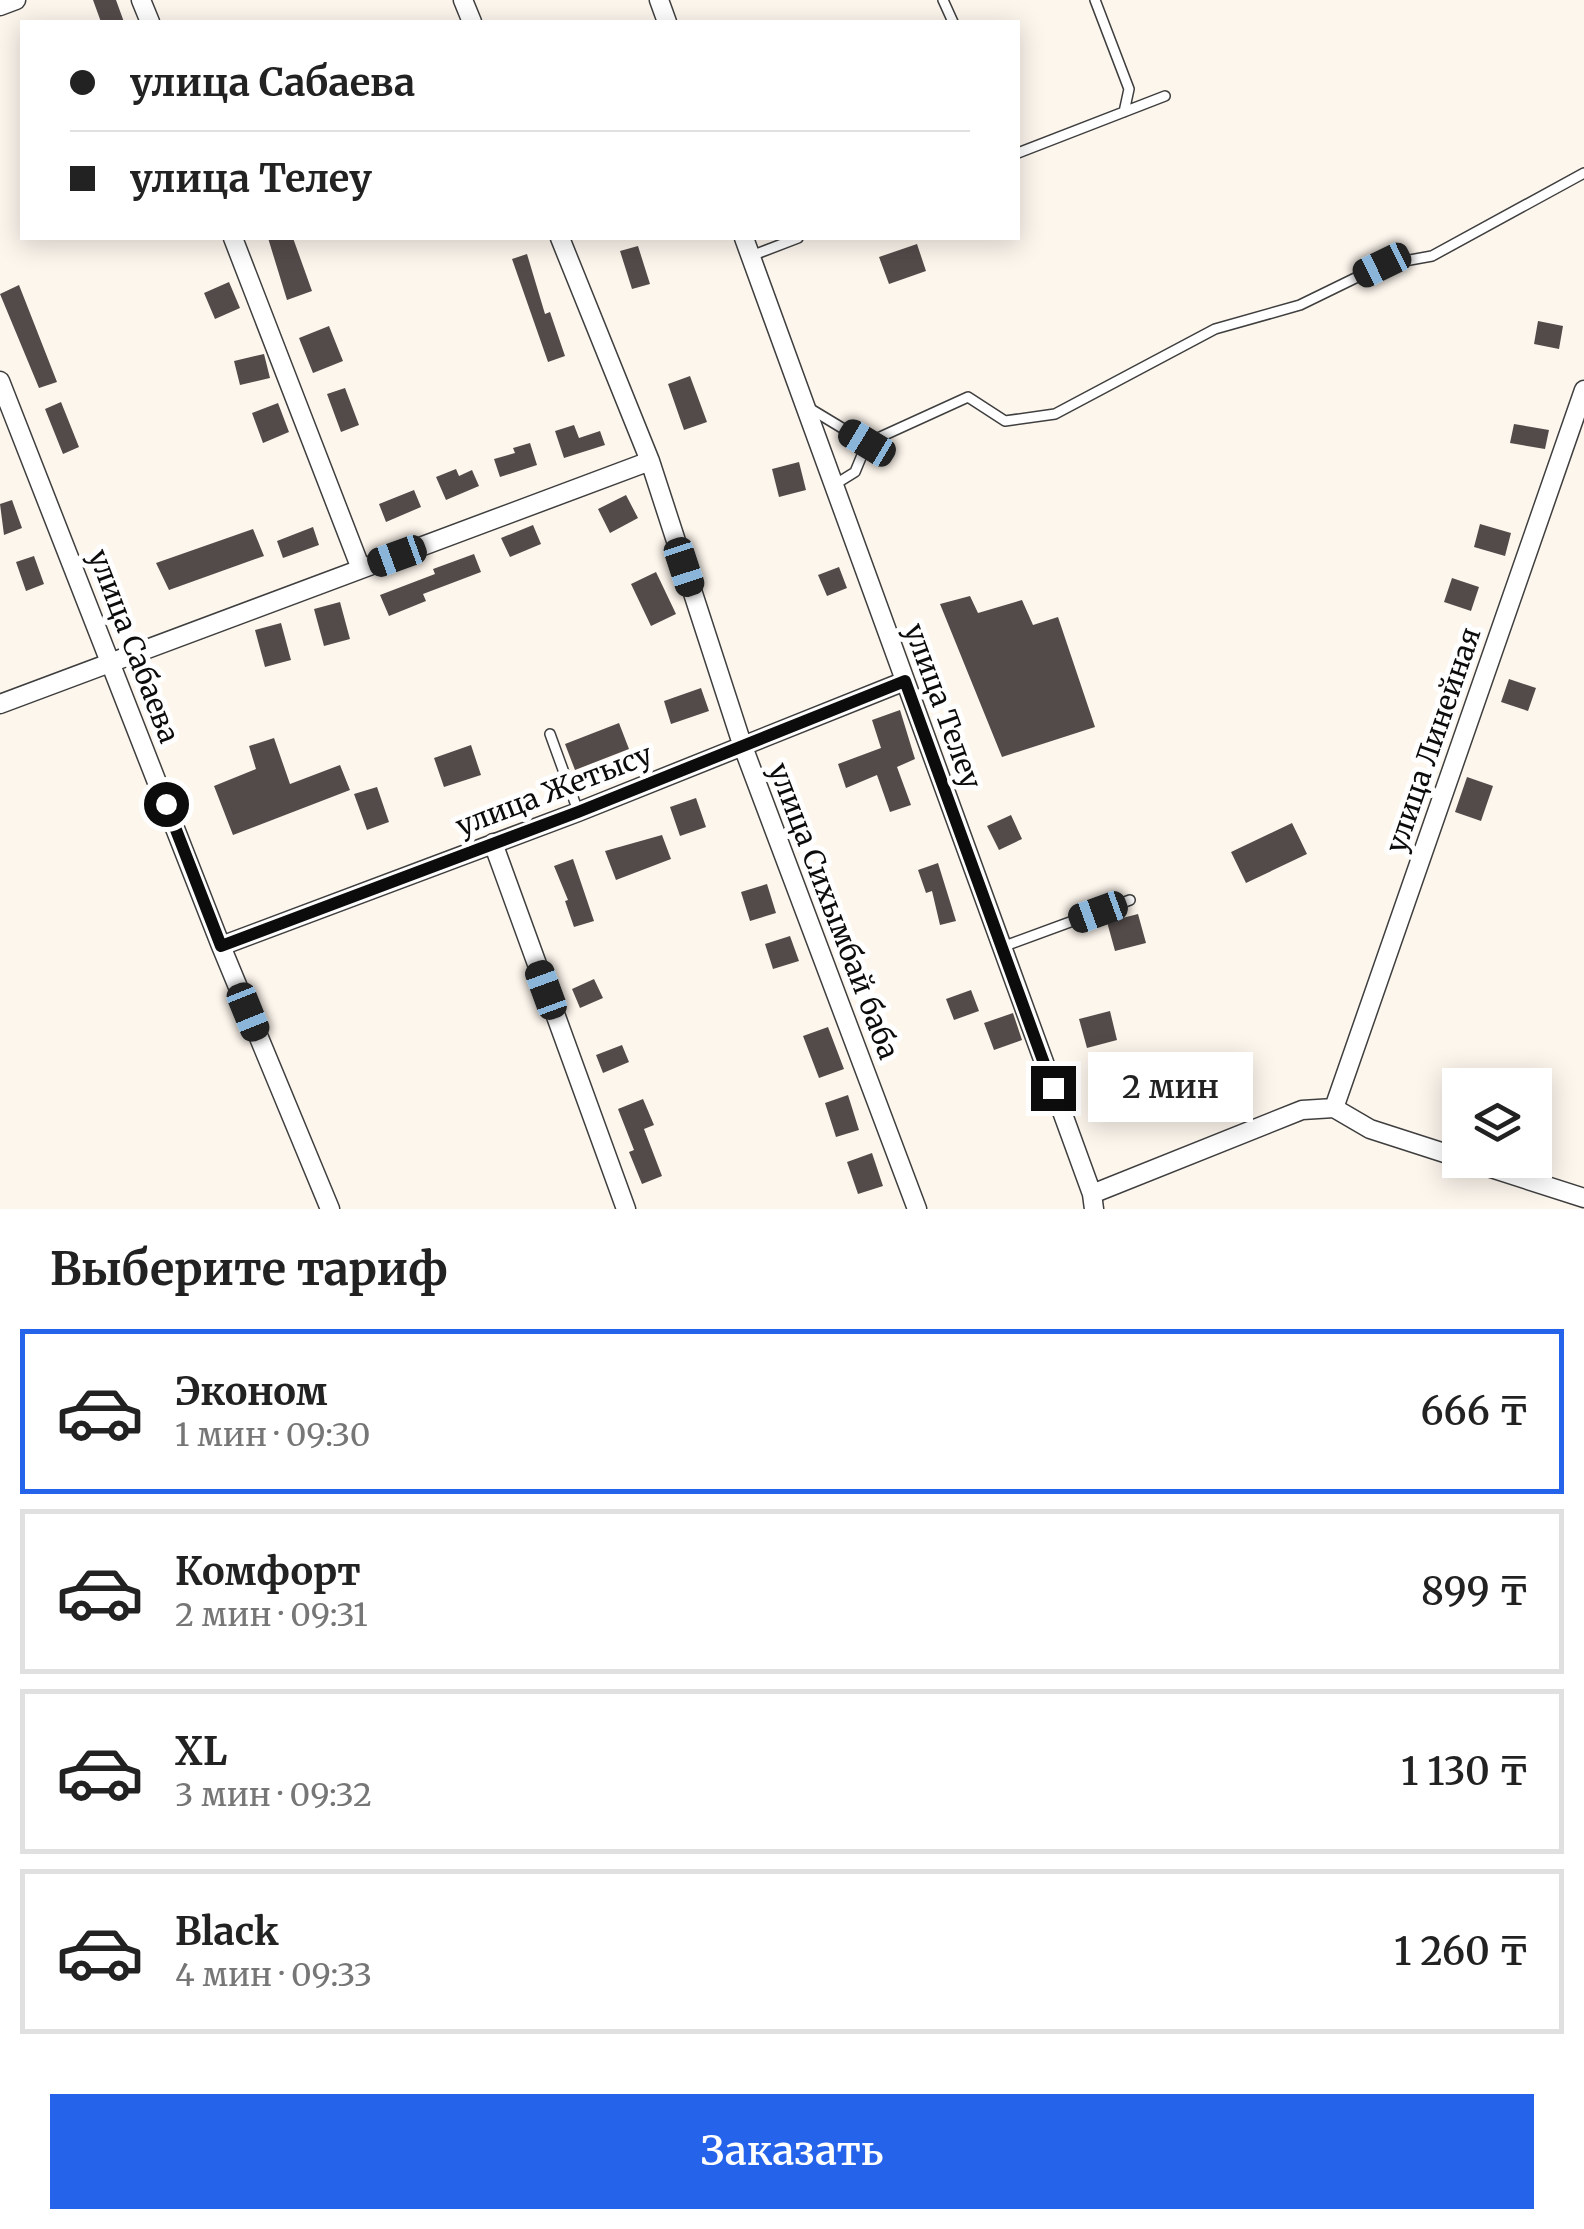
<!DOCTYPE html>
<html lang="ru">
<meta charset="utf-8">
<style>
body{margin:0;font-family:Merriweather,serif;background:#f6f6f6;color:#222;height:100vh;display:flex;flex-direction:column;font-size:38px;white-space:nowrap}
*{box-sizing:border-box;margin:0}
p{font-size:32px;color:#767676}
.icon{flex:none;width:55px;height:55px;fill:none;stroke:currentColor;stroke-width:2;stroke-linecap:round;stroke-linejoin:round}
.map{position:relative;height:1209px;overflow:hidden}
.details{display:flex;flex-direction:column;background:#fff;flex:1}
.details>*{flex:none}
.hud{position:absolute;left:20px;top:20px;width:1000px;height:220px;border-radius:0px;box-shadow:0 5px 25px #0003;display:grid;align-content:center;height:220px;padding:0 50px;background:#fff}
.buttons{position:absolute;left:1442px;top:1068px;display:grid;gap:20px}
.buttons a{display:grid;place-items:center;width:110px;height:110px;border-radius:0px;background:#fff;box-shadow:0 5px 25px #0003;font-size:50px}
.end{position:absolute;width:45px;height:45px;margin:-22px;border:12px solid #0c0c0c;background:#fff;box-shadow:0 0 0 5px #fff}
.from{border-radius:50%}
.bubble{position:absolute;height:70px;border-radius:0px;background:#fff;box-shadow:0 5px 25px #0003;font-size:32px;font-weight:600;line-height:70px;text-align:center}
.car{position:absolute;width:30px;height:60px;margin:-30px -15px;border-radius:12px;box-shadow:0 0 8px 2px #0007;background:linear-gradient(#222 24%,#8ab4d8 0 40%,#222 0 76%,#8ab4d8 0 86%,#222 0)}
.hud b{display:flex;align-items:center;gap:35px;height:95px;font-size:38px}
.hud b+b{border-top:2px solid #e0e0e0}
.hud i{width:25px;height:25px;background:#222}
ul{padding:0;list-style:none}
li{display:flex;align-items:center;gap:30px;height:165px;margin:0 20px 15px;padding:0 30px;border:5px solid #e0e0e0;border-radius:0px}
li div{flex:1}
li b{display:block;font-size:38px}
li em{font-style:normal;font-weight:600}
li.active{border-color:#2563eb}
li>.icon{width:90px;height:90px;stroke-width:1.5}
h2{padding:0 50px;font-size:45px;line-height:120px}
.primary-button{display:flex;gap:20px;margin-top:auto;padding:20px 50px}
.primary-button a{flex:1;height:115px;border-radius:0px;background:#2563eb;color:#fff;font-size:40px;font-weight:600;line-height:115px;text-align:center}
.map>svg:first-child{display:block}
</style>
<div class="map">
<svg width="1584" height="1209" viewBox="0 0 1584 1209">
<rect width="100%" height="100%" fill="#fdf6ed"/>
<!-- building -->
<path fill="#534b4a" d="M93 0H116L124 22H101Z
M268 238H293L312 291 287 300Z
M917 244 926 271 889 284 879 257Z
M638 246 650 284 632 289 620 251Z
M527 254 545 314 550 312 565 356 548 362 512 259Z
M229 282 240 308 215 319 204 293Z
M19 285 57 382 39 388 0 294Z
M1538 321 1563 326 1559 349 1534 344Z
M329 326 343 361 313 373 299 338Z
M264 354 270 378 240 385 234 361Z
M690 376 707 422 684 430 668 384Z
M345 388 359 425 341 432 327 394Z
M61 402 79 447 63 454 45 409Z
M278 403 289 432 263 443 252 413Z
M1514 424 1549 430 1545 449 1510 443Z
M574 425 579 438 600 431 605 445 564 458 555 431Z
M530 443 537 465 500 477 494 459 515 453 513 448Z
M799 462 806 490 779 497 772 469Z
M456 469 459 476 472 470 479 486 446 500 436 477Z
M414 490 421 507 386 522 379 504Z
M626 495 638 518 610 533 598 509Z
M12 500 22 528 4 535 0 504Z
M1480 524 1511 533 1505 556 1474 547Z
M533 525 541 544 510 557 501 538Z
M313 527 319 545 283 558 277 541Z
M253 529 264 556 169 590 156 563Z
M474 554 481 572 423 594 426 601 389 616 380 595 435 574 433 569Z
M34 556 44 584 26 591 16 562Z
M839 567 847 588 827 596 818 575Z
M656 572 676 614 651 626 631 584Z
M1452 578 1479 587 1471 611 1444 602Z
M970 596 978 613 1022 600 1033 625 1058 617 1095 727 1002 757 940 604Z
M340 602 350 639 324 646 314 609Z
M281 623 291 660 265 667 255 630Z
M1509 679 1536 688 1528 711 1501 702Z
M701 688 709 711 671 724 664 701Z
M900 710 915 759 897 767 911 805 890 812 877 775 846 788 838 764 881 748 872 720Z
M619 723 629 749 575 770 565 744Z
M274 738 290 784 340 765 350 790 233 835 214 786 256 769 249 746Z
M471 745 481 775 444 787 434 758Z
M1467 777 1493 786 1481 821 1455 812Z
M377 787 389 822 367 830 354 794Z
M696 798 706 827 680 836 670 807Z
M1011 815 1022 839 999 850 987 826Z
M1292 823 1307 854 1246 883 1231 852Z
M662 835 671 859 616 880 605 851Z
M573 859 594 921 574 927 565 901 568 900 554 866Z
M938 863 956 921 940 925 932 891 926 893 918 870Z
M767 884 776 913 750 921 741 892Z
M1138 914 1146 943 1115 951 1107 922Z
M790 936 799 961 773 969 765 944Z
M594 979 603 998 580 1008 572 989Z
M971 990 979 1011 954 1020 946 999Z
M1110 1011 1117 1040 1087 1048 1079 1019Z
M1013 1013 1022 1040 994 1050 984 1023Z
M828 1027 844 1069 819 1078 803 1036Z
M622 1045 629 1062 603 1073 596 1055Z
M848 1095 859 1130 836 1137 825 1103Z
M643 1099 654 1125 644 1129 662 1176 642 1184 629 1152 634 1150 618 1109Z
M872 1153 883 1186 858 1194 847 1162Z"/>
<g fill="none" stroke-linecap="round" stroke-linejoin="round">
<defs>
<path id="lane" d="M943 0 953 22
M1095 0 1129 89 1124 112
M1018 153 1165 96
M751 256 798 238
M809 408 867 443 968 397 1005 421 1055 414 1215 329 1300 305 1382 265 1432 256 1584 173
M834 485 855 472 867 443
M550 734 578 811
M1002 947 1130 900"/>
<path id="street" d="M141 0 150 22
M463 0 472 22
M659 0 667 22
M0 6 16 0
M233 238 361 569
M560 238 650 461 742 744 917 1209
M744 238 1092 1194 1094 1209
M0 381 221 946 330 1209
M0 704 650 461
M493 843 626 1209
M221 946 578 812 905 681
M1334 1108 1584 390
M1466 1160 1584 1198
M1092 1194 1302 1110 1334 1108 1370 1129 1460 1158"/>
</defs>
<!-- lane casing -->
<use href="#lane" stroke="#3f3f3f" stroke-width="12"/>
<!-- street casing -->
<use href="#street" stroke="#3f3f3f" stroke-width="21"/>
<!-- lane -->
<use href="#lane" stroke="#fff" stroke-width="9"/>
<!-- street -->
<use href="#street" stroke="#fff" stroke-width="18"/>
</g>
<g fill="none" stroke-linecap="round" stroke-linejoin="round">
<!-- route -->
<path stroke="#0c0c0c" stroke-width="12" d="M166 804 221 946 578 812 905 681 1053 1088"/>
</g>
<g text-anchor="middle" stroke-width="10" stroke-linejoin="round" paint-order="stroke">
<!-- street labels -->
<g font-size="28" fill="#0c0c0c" stroke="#fff">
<text transform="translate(134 646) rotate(69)" y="10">улица Сабаева</text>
<text transform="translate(943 706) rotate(70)" y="10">улица Телеу</text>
<text transform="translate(1433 740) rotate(-71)" y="10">улица Линейная</text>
<text transform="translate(554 790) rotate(-21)" y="10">улица Жетысу</text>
<text transform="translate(834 911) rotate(69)" y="10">улица Сихымбай баба</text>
</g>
</g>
</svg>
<div class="buttons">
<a><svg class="icon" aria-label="layers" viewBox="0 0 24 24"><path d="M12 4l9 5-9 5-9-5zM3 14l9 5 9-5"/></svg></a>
</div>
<i class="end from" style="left:166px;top:804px"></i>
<i class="end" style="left:1053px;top:1088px"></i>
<div class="bubble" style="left:1088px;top:1052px;width:165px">2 мин</div>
<i class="car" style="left:1382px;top:265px;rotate:244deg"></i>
<i class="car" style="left:867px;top:443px;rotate:301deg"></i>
<i class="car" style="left:397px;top:556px;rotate:250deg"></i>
<i class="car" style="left:684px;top:567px;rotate:162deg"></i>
<i class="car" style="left:1098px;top:912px;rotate:250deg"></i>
<i class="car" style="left:546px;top:990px;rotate:340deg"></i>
<i class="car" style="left:248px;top:1012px;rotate:158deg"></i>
<div class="hud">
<b><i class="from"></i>улица Сабаева</b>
<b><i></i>улица Телеу</b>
</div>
</div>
<section class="details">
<h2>Выберите тариф</h2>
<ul>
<li class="active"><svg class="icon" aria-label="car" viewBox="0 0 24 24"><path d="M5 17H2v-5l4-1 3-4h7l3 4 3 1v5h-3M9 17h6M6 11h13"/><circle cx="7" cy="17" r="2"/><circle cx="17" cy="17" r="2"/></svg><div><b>Эконом</b><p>1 мин · 09:30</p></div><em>666 ₸</em></li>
<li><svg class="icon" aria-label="car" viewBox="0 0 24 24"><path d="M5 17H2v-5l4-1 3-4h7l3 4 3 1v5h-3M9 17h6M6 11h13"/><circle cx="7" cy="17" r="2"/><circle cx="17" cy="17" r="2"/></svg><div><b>Комфорт</b><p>2 мин · 09:31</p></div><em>899 ₸</em></li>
<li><svg class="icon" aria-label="car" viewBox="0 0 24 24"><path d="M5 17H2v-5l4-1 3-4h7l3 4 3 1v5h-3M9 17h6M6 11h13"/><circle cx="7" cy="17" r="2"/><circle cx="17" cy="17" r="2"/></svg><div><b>XL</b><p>3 мин · 09:32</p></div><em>1 130 ₸</em></li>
<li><svg class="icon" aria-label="car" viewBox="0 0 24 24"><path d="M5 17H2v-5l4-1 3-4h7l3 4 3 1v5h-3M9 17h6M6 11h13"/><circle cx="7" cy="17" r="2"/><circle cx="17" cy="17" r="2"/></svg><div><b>Black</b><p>4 мин · 09:33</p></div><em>1 260 ₸</em></li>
</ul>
<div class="primary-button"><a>Заказать</a></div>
</section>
